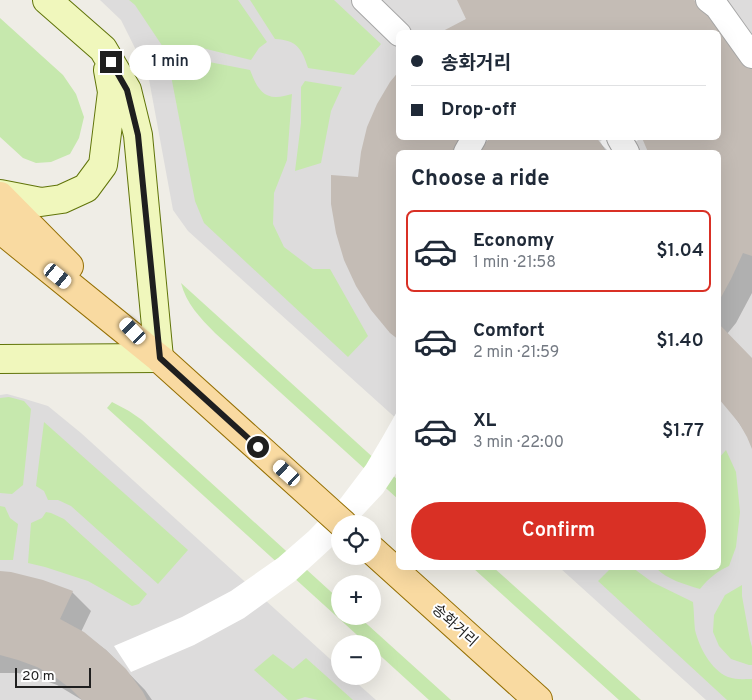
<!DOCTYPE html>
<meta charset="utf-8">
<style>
body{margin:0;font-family:Overpass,"Noto Sans KR",sans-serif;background:#f2f2f3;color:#1f2937;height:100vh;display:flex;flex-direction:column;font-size:19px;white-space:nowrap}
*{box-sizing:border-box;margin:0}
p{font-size:16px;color:#747a83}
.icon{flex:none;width:28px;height:28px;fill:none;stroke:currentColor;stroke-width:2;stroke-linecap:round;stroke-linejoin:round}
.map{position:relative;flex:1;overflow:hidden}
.sheet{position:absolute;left:396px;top:150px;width:325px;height:420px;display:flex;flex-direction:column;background:#fff;border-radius:8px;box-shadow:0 5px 20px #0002}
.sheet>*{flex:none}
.top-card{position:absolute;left:396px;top:30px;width:325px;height:110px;border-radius:8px;box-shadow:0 5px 20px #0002;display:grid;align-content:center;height:110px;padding:0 15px;background:#fff}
.controls{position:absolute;left:331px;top:515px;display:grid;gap:10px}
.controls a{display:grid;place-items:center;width:50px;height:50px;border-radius:50%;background:#fff;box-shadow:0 5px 20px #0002;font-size:25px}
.scale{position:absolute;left:15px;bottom:12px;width:76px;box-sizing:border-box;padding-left:5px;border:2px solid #1f1f1f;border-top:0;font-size:14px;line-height:18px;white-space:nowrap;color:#1f1f1f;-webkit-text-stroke:4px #fff;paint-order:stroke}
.end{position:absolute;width:22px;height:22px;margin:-11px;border:6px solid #1f1f1f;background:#fff;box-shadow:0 0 0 2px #fff}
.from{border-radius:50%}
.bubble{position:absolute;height:35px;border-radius:18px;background:#fff;box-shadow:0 5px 20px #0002;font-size:16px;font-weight:600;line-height:35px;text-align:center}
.car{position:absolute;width:15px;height:30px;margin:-15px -8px;border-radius:6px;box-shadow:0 0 4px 1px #0007;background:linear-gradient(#fff 24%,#345 0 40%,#fff 0 76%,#345 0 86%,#fff 0)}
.top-card b{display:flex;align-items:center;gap:18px;height:48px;font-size:19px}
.top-card b+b{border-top:1px solid #e0e1e3}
.top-card i{width:12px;height:12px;background:#1f2937}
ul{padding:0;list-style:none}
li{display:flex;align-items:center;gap:15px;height:82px;margin:0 10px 8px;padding:0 5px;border:2px solid transparent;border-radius:8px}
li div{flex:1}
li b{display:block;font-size:19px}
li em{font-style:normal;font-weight:600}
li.on{border-color:#d93025}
li>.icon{width:45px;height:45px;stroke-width:1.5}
h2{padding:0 15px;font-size:22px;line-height:60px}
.button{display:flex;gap:10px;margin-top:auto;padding:10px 15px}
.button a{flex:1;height:58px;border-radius:30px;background:#d93025;color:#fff;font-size:20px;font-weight:600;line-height:58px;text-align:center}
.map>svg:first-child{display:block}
</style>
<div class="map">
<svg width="752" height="700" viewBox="0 0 752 700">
<rect width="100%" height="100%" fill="#efede6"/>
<!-- residential -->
<path fill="#dddcdc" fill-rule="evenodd" d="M100 0H752V700H706L560 568H719V152H399V421L188 231 173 210 148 74 121 20ZM399 32H719V138H399Z
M7 394 25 399 48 406 81 433 340 668V676H349L376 700H0V395Z"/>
<!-- grass -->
<path fill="#c6e8ad" d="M129 0H238L267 42 259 48 251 60 190 45 163 47 135 5Z
M250 0H334L381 44 354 75 308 68C302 49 297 40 275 39Z
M0 18 63 75 76 94 84 117 79 138 70 154 51 162 36 163 23 158 0 137Z
M189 58 250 70C255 82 260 97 276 97 281 97 287 95 292 94L287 160 274 193 273 224 284 247 313 269H330L368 336 348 357 204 223 195 201 168 60Z
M305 81 342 87 331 111 321 163 295 171 301 123V87Z
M181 283 399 481V500L215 333C200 318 186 303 181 283Z
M9 397 24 401 31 409 23 485 12 494 0 493V398Z
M112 402 129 411 142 420 340 600V616H358L451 700H429L373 649 372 644H367L107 408Z
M44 422 188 550 158 584 71 506 58 500H48L44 491 36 486Z
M726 450 736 472 740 512 736 547 729 566C716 572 709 578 700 589 684 584 668 580 656 568H719V458Z
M0 506 5 507 10 518 18 524 13 560H0Z
M46 512 51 513 64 519 147 594 139 604 132 606 88 581 45 567 28 563 31 523 42 518Z
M473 568H494L641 700H619Z
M611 568H633L652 582 693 602C694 611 694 621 695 630 699 647 711 670 728 677 736 680 744 679 752 679V700H727L598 581Z
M742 585V596L750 640 752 647V665H749L731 659 719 646 713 632 714 615 725 595Z
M273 654 293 669 306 658 353 700H318L305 697 296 700H288L254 670Z"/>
<!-- pier -->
<path fill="#fff" d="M607 138H642L616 152H606L600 141Z
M399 408V469L383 493 354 524H340V539L331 548 295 581 244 618 194 645 131 672 114 646 182 617 231 591 278 558 309 531 341 498 366 465 382 438Z"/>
<!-- shadow -->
<path fill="#0003" d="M459 0H692L752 61V293L736 323 727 334 752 359V445L748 436 729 409 719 398V152H649L643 138H719V32H443L467 19Z
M399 138H474L477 152H399L359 178Z
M492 138H595L609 152H481L484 146Z
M0 573 72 592 91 611 81 632 106 650 145 690 152 700H82L57 685 38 678 18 673H0Z"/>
<!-- building -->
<path fill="#c4bcb5" d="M457 0H694L715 19 736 44 752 69V256L743 253 731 279 719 301V152H648L642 138H719V32H441L466 19Z
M399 71V138H458L457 146 454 152H399V340L390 333 371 310 356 286 344 260 336 233 331 204V175L358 177 361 152 367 127 377 104 390 82Z
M490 138H597L606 152H480L483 145Z
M719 324 752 358V449L747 437 739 423 719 399Z
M0 571 11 572 43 580 73 591 60 619 84 632 106 650 126 669 143 692 147 700H82L71 689 55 677 37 667 18 660 0 655Z"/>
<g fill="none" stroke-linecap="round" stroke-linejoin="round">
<defs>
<path id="street" d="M364 0 399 34
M708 0 717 7 752 56
M619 138 627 152
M466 152 474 138"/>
<path id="secondary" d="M0 194 41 202 62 199 86 188 103 165 112 92 108 70
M0 359 159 358 138 135 127 90 103 49 47 0"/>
<path id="primary" d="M0 196 69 266
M0 229 159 358 343 524
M372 550 538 700"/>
</defs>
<!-- street casing -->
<use href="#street" stroke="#a6a6a6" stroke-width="26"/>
<!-- secondary casing -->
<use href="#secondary" stroke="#607409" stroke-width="30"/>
<!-- primary casing -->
<use href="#primary" stroke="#957005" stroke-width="30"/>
<!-- street -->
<use href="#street" stroke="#fff" stroke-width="24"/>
<!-- secondary -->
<use href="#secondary" stroke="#f0f7bc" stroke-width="28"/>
<!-- primary -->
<use href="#primary" stroke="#f9daa1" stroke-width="28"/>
</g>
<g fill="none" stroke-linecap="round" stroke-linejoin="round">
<!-- route -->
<path stroke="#1f1f1f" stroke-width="6" d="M111 62 127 90 138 135 160 358 258 447"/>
</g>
<g text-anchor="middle" stroke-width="4" stroke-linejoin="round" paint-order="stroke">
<!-- street labels -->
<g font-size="15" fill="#1f1f1f" stroke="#fff">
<text transform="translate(455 625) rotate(42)" y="5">송화거리</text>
</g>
</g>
</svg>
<div class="controls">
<a><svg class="icon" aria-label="locate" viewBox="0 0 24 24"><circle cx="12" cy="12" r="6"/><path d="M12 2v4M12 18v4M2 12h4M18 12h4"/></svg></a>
<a>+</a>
<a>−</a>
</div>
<div class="scale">20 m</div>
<i class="end from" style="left:258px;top:447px"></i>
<i class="end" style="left:111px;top:62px"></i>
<div class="bubble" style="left:129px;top:45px;width:82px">1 min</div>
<i class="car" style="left:58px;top:276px;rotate:129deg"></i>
<i class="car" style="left:133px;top:331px;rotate:316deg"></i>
<i class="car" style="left:287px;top:473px;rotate:312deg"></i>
<div class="top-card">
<b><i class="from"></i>송화거리</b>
<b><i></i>Drop-off</b>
</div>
<section class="sheet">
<h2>Choose a ride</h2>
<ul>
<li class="on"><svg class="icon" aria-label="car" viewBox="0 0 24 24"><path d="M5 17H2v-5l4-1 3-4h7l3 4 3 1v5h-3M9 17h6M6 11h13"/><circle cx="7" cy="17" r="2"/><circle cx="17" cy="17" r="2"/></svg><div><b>Economy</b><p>1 min · 21:58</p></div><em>$1.04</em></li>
<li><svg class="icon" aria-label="car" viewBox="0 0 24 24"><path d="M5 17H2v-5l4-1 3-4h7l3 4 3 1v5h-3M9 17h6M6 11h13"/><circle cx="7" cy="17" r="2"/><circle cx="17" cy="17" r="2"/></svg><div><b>Comfort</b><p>2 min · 21:59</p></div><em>$1.40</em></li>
<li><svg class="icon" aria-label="car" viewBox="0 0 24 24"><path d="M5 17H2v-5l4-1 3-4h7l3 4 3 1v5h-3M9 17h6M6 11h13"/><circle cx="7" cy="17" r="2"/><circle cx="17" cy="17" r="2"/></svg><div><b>XL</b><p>3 min · 22:00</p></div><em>$1.77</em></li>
</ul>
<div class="button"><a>Confirm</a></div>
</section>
</div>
